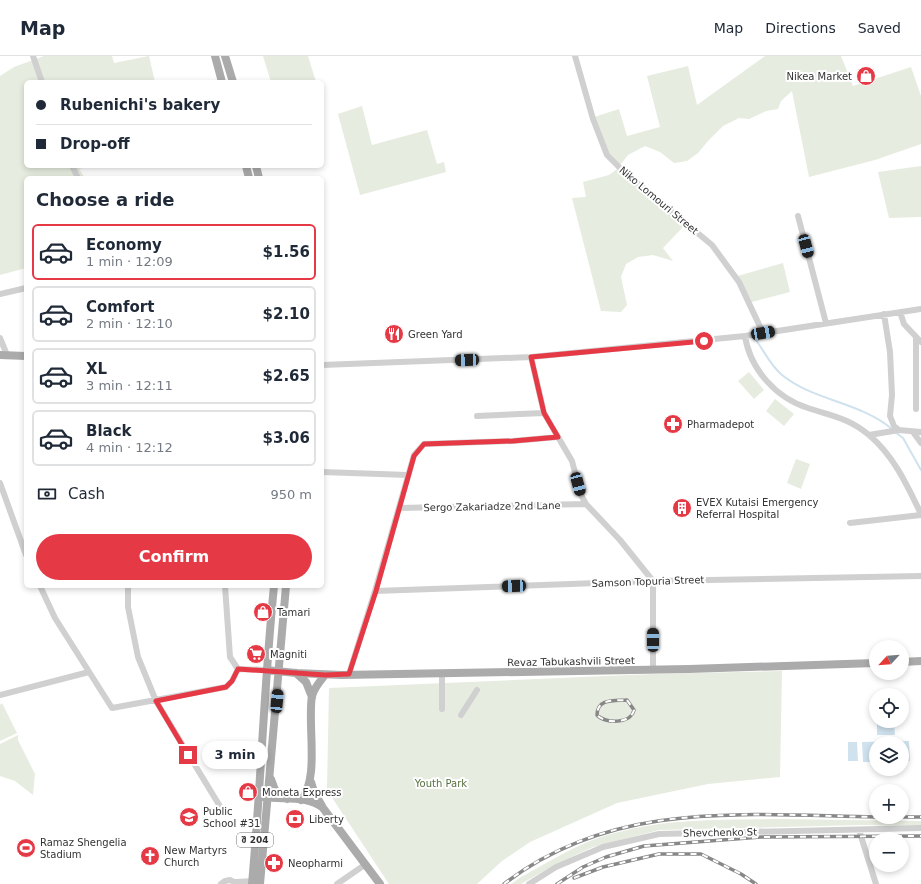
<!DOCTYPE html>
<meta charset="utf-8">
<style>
body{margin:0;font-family:"DejaVu Sans","Noto Sans Georgian",sans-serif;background:#f2f2f3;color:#1f2937;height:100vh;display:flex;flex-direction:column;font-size:15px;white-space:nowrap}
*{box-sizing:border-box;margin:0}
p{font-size:13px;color:#747a83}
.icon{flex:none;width:22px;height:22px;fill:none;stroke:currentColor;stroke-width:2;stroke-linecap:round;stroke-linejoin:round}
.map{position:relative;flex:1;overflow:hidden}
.sheet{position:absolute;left:24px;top:120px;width:300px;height:412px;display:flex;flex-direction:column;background:#fff;border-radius:6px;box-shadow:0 2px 6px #0003}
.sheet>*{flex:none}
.top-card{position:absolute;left:24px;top:24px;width:300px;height:88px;border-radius:6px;box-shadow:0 2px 6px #0003;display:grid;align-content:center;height:88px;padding:0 12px;background:#fff}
.needle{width:26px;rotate:244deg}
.controls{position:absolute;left:869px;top:584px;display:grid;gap:8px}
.controls a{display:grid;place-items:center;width:40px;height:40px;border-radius:50%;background:#fff;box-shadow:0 2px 6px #0003;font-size:20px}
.end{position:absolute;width:18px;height:18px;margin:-9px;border:5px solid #e63946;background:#fff;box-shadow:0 0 0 2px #fff}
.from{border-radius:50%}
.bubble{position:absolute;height:28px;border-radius:14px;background:#fff;box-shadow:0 2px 6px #0003;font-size:13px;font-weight:800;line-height:28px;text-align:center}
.car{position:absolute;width:12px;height:24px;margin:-12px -6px;border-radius:5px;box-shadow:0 0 3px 1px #0007;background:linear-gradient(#222 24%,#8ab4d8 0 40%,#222 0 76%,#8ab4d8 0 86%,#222 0)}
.top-card b{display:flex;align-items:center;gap:14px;height:38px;font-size:15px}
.top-card b+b{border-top:1px solid #e0e1e3}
.top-card i{width:10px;height:10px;background:#1f2937}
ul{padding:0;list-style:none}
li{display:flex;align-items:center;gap:12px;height:56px;margin:0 8px 6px;padding:0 4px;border:2px solid #e0e1e3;border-radius:6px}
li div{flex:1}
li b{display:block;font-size:15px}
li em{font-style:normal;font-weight:800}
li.current{border-color:#e63946}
li>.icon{width:36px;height:36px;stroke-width:1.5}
h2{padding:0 12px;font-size:18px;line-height:48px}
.pay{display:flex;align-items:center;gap:10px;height:44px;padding:0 12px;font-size:15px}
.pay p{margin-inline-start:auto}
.button{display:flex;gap:8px;margin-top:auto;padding:8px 12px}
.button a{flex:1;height:46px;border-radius:24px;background:#e63946;color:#fff;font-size:16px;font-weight:800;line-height:46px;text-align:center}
header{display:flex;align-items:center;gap:24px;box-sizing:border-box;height:56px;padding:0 20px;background:#fff;border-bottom:1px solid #e0e1e3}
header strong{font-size:19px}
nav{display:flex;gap:22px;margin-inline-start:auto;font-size:14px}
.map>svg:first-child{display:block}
</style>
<header>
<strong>Map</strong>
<nav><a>Map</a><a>Directions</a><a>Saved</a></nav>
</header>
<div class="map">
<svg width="921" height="828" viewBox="0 0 921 828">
<rect width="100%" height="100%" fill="#fff"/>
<!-- green -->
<path fill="#e6ecdf" d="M44 0H112L114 7 149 0 155 26H26V110H93L79 113 85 122H26V212L0 219V20L14 11Z
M263 0H308L316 26H271Z
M765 0H841L853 30 911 11 921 40V88L875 104 809 121 792 35 781 45 778 53 766 55 749 63 739 62 723 70 708 85 698 97 687 105 674 107 660 96 645 90 628 99 617 113 684 170 663 192 673 205 653 199 638 201 626 208 621 221 627 249 621 256 601 255 572 142 586 141 583 126 609 119 617 113C603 95 598 83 591 62L619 53 627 80 660 71 647 20 688 10 697 49Z
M362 50 372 89 427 74 437 108 444 106 446 116 360 139 338 58Z
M921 110V161L889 162 878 116Z
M783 207 790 236 748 247 734 221Z
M749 316 764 334 754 343 738 325Z
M775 343 794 358 784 370 766 355Z
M796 403 810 408 801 433 787 427Z
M782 615 780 721 708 728 617 747 530 786 502 805 477 828H389L327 734 329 632 652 618Z
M2 647 17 677 0 685V649Z
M18 679V684L35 718 33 739 15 725 0 720V688Z
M776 763 921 765V770L861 769 659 774 593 791 556 808 521 828H511L521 821C551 805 581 785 615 777 667 762 722 764 776 763Z"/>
<!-- water -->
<path fill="#cfe2ee" d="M877 665H894L895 679H877Z
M909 685 910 705H902V687H876V706H863L862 686Z
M848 686H857L858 705H848Z"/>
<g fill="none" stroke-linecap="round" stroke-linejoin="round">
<!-- stream -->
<path stroke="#cfe2ee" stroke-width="2" d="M756 284C764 295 771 310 782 319 814 345 860 346 892 373
M895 376 903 382 921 414"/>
<!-- minor -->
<path stroke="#d0d0d0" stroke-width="6" d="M33 0 42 26
M575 0 593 63 607 99 623 115 712 189 739 226 763 277
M72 110 78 122
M798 160 826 267
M0 238 26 232
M900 256 904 268 921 286
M884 258 890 296 892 339 890 360 894 370 899 374
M745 280C750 313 776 342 808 352 832 360 849 362 869 379 894 400 907 429 921 458
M0 282 7 299
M531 301 544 357 572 405 581 439 586 448 620 484 653 525V614
M322 309 531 301 745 280 921 253
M916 353V282
M477 360 544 357
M913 376 921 387
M869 379 899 374 921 376
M322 416 408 419
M0 427 26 499
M399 452 586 448
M850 467 921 459
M40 530 55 562 112 652 226 631 232 625 238 613
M128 530V551L138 601 156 645 221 752
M225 530 230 601 238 613
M375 535 653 525 921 520
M238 613 266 614
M442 617V653
M349 618 375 535 414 399 424 388 513 385 558 381
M0 639 89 616
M461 659 477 634
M859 774 876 828
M236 826 255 825
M221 828 225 825 230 824 238 828
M337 828 366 808
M529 828 556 811 603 791 659 778 921 772"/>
<!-- major -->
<path stroke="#ababab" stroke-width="8" d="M215 0 222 26
M225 0 233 26
M246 110 249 122
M256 110 259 122
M0 299 26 300
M902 606 921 605
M266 614 296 617 342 619 689 613 876 607
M296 617 306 626 312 641
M271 723 275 734 287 743
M311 726 314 736 322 750
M264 741C284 744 307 739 323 752L380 828
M301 744C320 723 307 667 312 640 314 632 320 625 325 619
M252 828C261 729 264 629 274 530
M260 828 286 530"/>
<defs>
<path id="rail" d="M627 644 634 654C631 668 605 668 597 659 597 642 615 645 627 644Z
M884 761H921
M574 822 603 811 659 798H701L741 818 756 828
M504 828C614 743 746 759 876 761
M557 828 583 811 606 801 644 790 761 781 921 780"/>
</defs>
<!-- rail casing -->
<use href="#rail" stroke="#888" stroke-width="3.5"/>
<!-- rail -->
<use href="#rail" stroke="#fff" stroke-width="2" stroke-dasharray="6" stroke-linecap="butt"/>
</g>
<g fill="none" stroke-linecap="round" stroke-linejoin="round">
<!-- route -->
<path stroke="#e63946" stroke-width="5" d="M188 699 156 645 226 631 232 625 238 613 325 619 349 618 376 535 414 400 424 388 513 385 558 381 544 357 531 301 704 285"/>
</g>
<!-- icons -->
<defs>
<symbol id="shop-disc" viewBox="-11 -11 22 22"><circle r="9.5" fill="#e63946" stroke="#fff"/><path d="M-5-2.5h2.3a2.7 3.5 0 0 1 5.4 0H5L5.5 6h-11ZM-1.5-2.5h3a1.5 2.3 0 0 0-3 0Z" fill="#fff"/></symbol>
<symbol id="restaurant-disc" viewBox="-11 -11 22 22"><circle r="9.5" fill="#e63946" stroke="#fff"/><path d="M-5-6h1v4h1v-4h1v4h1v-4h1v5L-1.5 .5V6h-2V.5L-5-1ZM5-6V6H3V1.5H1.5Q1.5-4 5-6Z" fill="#fff"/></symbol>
<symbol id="pharmacy-disc" viewBox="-11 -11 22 22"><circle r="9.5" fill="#e63946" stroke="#fff"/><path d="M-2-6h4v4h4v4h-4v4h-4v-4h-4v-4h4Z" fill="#fff"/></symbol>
<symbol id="building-disc" viewBox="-11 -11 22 22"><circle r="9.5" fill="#e63946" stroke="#fff"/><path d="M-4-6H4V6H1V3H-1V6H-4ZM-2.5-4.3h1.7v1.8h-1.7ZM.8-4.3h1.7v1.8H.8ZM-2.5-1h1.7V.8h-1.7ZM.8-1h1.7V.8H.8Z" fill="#fff"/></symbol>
<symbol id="supermarket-disc" viewBox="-11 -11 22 22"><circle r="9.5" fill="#e63946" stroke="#fff"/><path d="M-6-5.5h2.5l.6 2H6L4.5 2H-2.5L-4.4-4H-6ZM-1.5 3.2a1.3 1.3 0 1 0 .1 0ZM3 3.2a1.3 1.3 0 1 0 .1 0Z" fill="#fff"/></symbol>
<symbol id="school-disc" viewBox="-11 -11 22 22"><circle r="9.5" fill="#e63946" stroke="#fff"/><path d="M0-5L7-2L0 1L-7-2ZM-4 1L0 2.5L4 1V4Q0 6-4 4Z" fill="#fff"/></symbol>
<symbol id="bank-disc" viewBox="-11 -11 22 22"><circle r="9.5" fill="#e63946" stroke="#fff"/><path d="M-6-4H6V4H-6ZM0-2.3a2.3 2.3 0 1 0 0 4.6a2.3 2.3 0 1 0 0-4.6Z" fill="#fff"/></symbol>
<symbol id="stadium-disc" viewBox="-11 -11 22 22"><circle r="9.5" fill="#e63946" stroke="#fff"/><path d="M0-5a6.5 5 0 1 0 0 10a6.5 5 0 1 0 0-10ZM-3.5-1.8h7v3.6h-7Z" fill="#fff"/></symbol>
<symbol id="church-disc" viewBox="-11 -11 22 22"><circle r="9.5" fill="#e63946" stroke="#fff"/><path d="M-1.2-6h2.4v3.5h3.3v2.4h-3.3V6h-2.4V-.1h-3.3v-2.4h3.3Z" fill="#fff"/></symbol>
</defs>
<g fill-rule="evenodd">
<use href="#shop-disc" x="855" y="9" width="22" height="22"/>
<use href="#restaurant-disc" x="383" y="267" width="22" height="22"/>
<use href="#pharmacy-disc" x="662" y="357" width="22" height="22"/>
<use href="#building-disc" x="671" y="441" width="22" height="22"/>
<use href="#shop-disc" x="252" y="545" width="22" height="22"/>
<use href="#supermarket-disc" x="245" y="587" width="22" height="22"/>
<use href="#shop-disc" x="237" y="725" width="22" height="22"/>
<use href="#school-disc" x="178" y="750" width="22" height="22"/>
<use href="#bank-disc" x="284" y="752" width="22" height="22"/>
<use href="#stadium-disc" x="15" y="781" width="22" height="22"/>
<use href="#church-disc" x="139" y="789" width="22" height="22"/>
<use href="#pharmacy-disc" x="263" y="796" width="22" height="22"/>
</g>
<g text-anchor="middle" stroke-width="4" stroke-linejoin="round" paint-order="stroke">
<!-- shield labels -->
<rect fill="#fff" stroke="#707070" stroke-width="1" x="237" y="777" width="36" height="14" rx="3"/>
<g font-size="9" font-weight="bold" fill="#333">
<text x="255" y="787">შ 204</text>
</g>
<!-- poi labels -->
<g font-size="10" fill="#333" stroke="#fff" text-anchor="start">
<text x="852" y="24" text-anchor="end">Nikea Market</text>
<text x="408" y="282">Green Yard</text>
<text x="687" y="372">Pharmadepot</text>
<text x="696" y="450">EVEX Kutaisi Emergency<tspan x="696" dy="12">Referral Hospital</tspan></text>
<text x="277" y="560">Tamari</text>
<text x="270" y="602">Magniti</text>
<text x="262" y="740">Moneta Express</text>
<text x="203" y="759">Public<tspan x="203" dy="12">School #31</tspan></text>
<text x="309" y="767">Liberty</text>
<text x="40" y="790">Ramaz Shengelia<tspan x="40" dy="12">Stadium</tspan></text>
<text x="164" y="798">New Martyrs<tspan x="164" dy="12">Church</tspan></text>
<text x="288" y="811">Neopharmi</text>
</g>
<!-- street labels -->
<g font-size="10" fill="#333" stroke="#fff">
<text transform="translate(659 144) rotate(40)" y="4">Niko Lomouri Street</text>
<text transform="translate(492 450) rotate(-1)" y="4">Sergo Zakariadze 2nd Lane</text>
<text transform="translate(648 525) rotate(-2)" y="4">Samson Topuria Street</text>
<text transform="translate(571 605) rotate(-1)" y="4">Revaz Tabukashvili Street</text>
<text transform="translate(720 776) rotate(-1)" y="4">Shevchenko St</text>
</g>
<!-- park labels -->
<g font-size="10" fill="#56703f" stroke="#fff">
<text x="441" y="731">Youth Park</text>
</g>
</g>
</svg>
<div class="controls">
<a><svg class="needle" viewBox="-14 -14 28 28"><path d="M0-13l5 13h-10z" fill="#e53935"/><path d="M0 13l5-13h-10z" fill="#747a83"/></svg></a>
<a><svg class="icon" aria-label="locate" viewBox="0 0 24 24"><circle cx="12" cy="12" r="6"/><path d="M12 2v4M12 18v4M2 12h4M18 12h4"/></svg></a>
<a><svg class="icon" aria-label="layers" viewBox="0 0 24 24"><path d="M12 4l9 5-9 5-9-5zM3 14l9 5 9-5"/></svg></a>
<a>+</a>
<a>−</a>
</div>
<i class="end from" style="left:704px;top:285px"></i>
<i class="end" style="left:188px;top:699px"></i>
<div class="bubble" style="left:202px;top:685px;width:66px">3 min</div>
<i class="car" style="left:806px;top:190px;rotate:165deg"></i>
<i class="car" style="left:763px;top:277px;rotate:80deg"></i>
<i class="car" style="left:467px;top:304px;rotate:268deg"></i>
<i class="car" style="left:578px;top:428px;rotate:165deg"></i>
<i class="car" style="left:514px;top:530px;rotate:268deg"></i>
<i class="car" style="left:653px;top:584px;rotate:0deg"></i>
<i class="car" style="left:277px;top:645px;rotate:5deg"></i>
<div class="top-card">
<b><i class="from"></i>Rubenichi's bakery</b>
<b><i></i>Drop-off</b>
</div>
<section class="sheet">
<h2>Choose a ride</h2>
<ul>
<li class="current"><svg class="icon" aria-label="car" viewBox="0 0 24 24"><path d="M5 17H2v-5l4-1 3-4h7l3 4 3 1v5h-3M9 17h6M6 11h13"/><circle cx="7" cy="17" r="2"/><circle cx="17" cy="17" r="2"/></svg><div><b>Economy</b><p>1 min · 12:09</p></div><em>$1.56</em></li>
<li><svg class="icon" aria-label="car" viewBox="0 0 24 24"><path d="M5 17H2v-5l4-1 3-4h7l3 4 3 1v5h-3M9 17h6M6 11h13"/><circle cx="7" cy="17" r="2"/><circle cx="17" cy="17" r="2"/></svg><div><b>Comfort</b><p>2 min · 12:10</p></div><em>$2.10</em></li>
<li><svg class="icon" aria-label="car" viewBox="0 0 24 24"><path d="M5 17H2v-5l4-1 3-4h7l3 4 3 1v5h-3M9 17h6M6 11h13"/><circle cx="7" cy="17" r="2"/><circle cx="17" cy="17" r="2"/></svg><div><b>XL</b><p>3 min · 12:11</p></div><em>$2.65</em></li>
<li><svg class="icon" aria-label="car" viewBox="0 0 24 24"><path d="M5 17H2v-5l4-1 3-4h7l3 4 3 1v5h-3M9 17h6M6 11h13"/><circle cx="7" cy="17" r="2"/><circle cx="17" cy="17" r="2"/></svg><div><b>Black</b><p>4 min · 12:12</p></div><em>$3.06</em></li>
</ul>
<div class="pay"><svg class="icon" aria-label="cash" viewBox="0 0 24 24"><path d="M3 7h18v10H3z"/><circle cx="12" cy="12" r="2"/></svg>Cash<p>950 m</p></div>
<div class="button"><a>Confirm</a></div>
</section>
</div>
